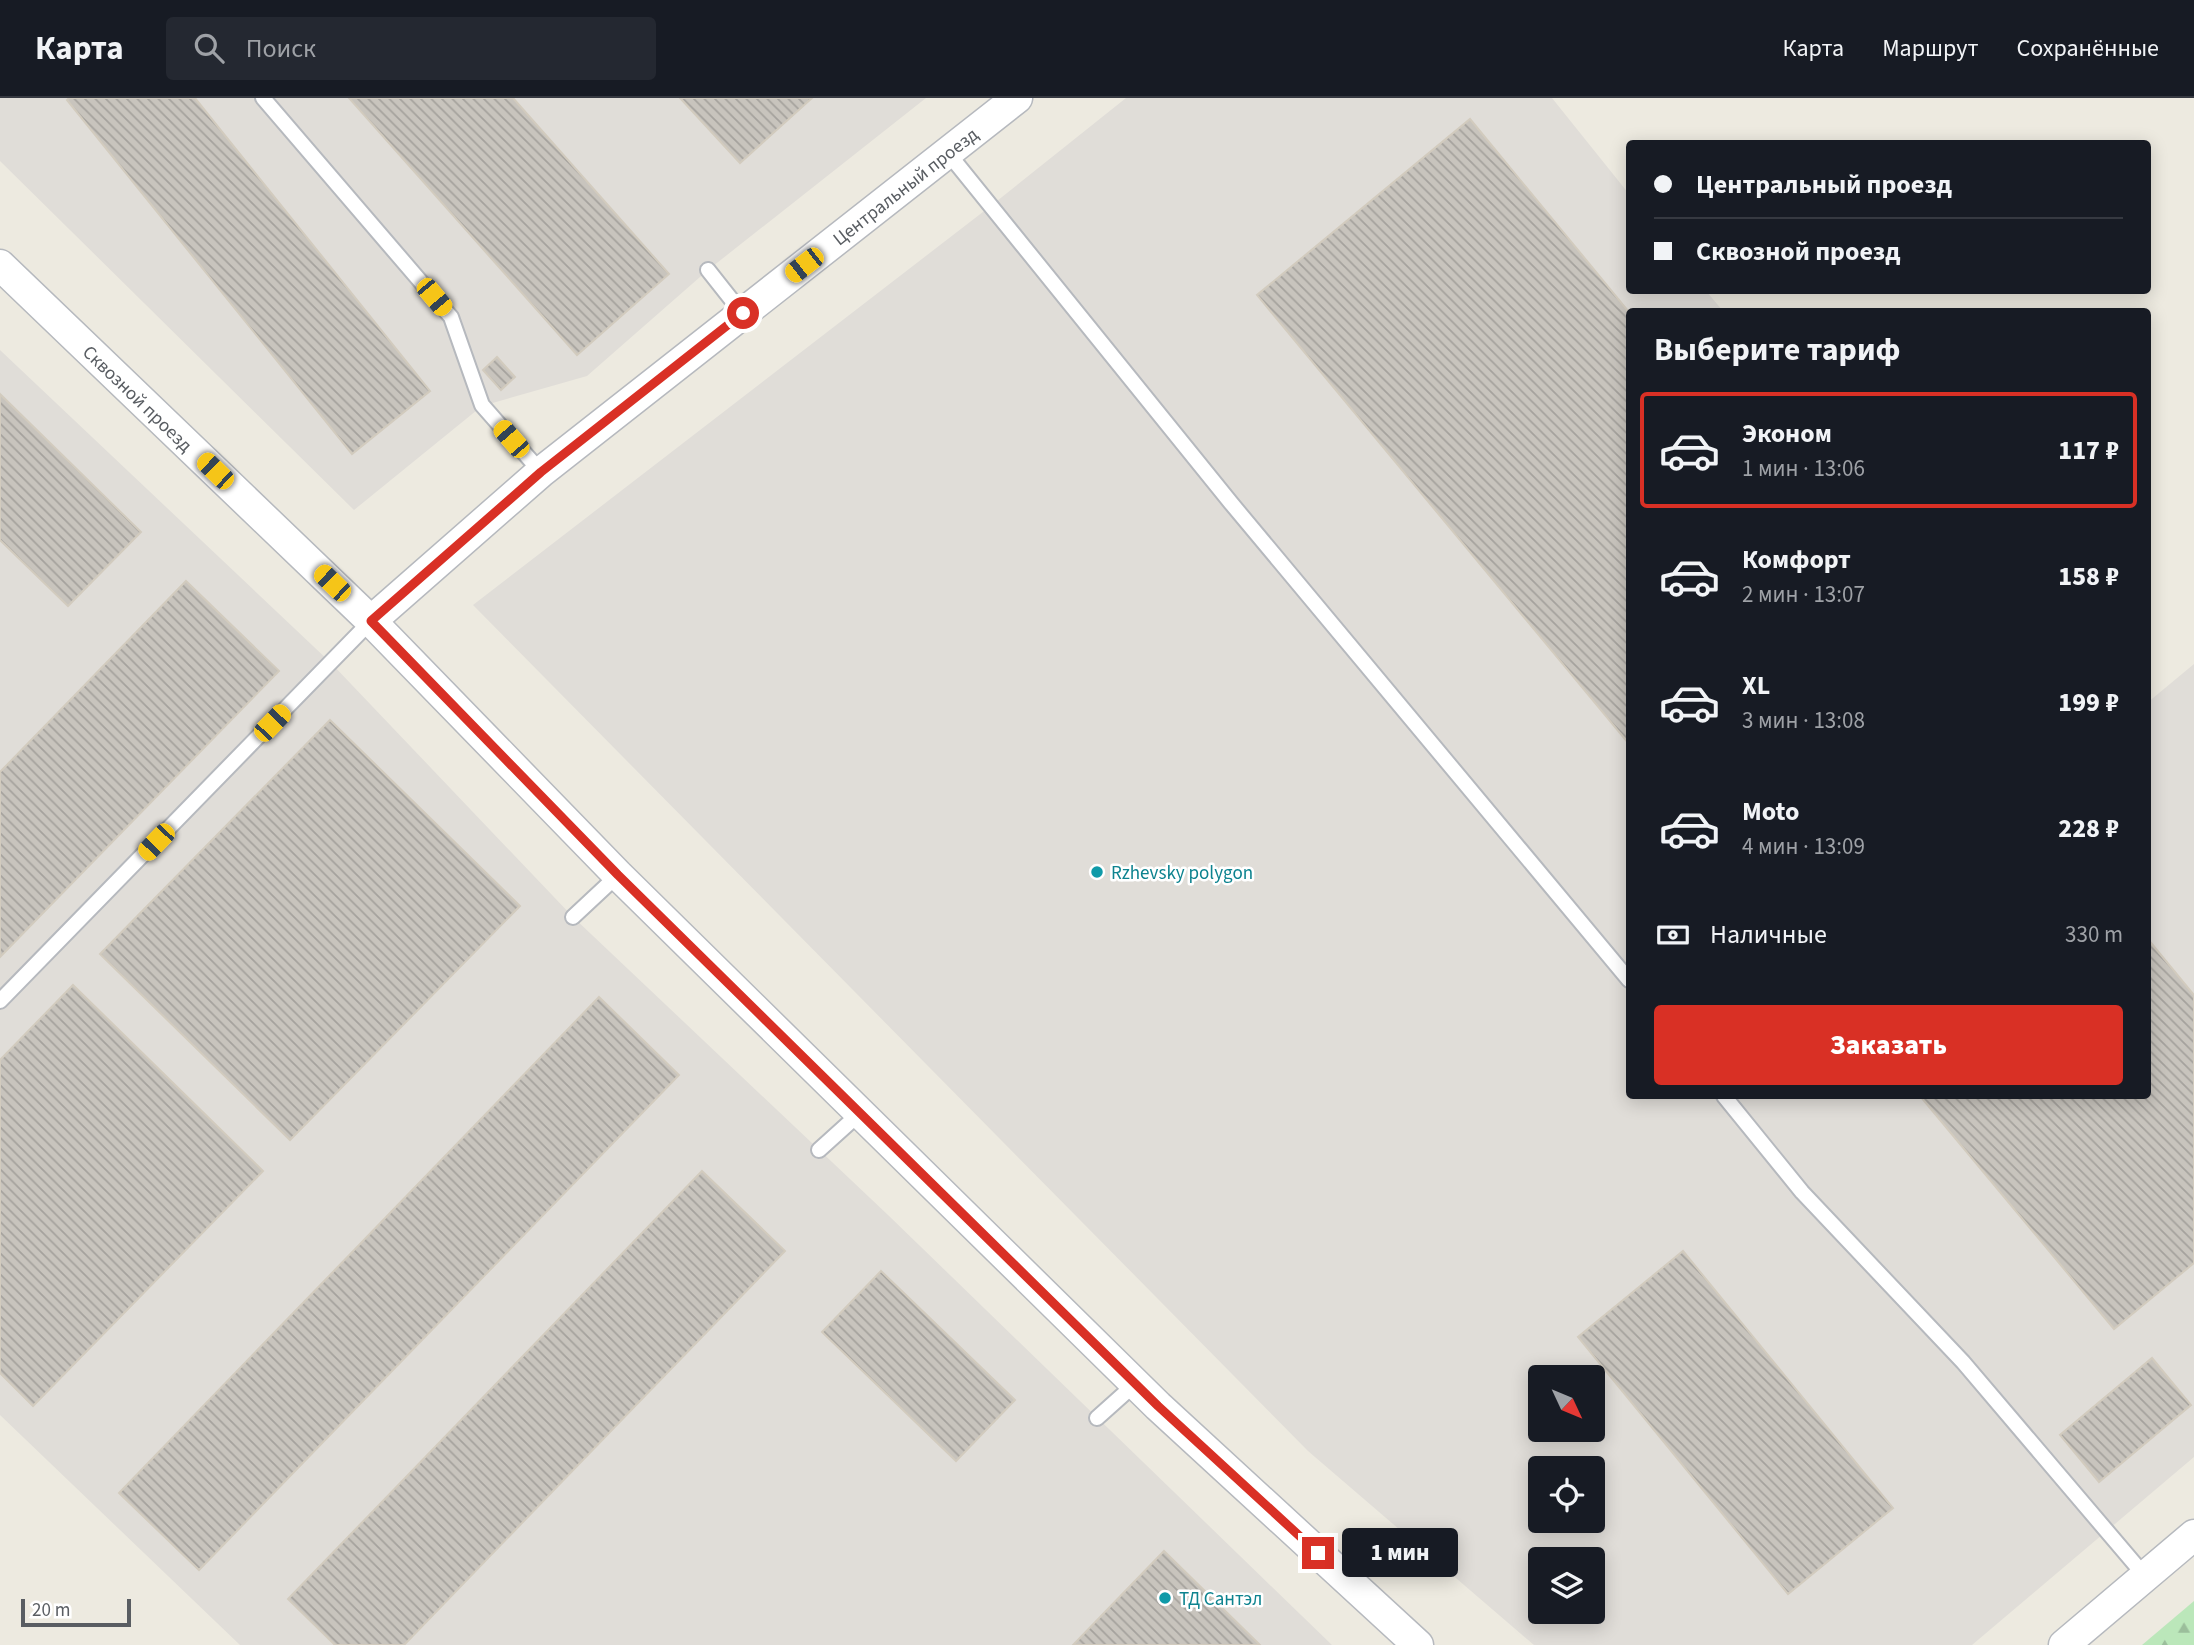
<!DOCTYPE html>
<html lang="ru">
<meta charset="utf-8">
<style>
body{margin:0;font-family:"Source Sans 3",sans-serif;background:#242831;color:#f1f3f6;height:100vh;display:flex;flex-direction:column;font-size:26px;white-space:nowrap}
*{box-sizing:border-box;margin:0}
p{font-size:23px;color:#9ea1a6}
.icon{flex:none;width:38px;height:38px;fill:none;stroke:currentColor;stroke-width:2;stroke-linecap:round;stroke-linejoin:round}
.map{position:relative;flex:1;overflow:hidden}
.drawer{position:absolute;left:1626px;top:210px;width:525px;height:791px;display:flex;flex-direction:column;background:#171b24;border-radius:7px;box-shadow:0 4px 18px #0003}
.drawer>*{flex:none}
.hud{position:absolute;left:1626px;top:42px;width:525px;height:154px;border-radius:7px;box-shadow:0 4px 18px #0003;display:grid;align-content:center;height:154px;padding:0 28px;background:#171b24}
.needle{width:46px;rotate:134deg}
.tools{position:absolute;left:1528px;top:1267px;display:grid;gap:14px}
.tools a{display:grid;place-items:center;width:77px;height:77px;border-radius:7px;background:#171b24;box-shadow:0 4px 18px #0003;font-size:35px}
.scale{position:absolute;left:21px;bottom:18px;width:110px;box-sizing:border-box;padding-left:7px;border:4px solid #595d62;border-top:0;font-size:19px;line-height:24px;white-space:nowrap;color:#595d62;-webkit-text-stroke:5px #fff;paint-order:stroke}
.end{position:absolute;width:32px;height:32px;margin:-16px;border:9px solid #d93025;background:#fff;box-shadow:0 0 0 4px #fff}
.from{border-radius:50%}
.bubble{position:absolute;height:49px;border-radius:7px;background:#171b24;box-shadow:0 4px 18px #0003;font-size:23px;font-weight:800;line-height:49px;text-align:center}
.car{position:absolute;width:21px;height:42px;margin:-21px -10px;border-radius:9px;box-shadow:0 0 5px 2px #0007;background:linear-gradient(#f5c518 24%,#345 0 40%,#f5c518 0 76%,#345 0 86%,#f5c518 0)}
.hud b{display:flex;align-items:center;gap:24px;height:66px;font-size:26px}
.hud b+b{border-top:2px solid #363941}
.hud i{width:18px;height:18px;background:#f1f3f6}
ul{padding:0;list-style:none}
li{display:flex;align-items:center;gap:21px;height:116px;margin:0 14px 10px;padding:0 14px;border:4px solid transparent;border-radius:7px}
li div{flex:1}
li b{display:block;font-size:26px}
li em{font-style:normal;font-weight:800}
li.active{border-color:#d93025}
li>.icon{width:63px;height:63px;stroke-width:1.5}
h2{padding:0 28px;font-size:32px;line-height:84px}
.pay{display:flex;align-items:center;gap:18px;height:77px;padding:0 28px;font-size:26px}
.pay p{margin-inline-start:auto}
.cta{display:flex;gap:14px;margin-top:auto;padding:14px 28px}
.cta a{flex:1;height:80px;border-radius:7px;background:#d93025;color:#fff;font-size:28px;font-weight:800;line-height:80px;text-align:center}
header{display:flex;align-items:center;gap:42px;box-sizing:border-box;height:98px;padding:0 35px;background:#171b24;border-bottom:2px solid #363941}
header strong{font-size:33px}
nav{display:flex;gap:38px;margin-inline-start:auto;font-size:24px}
.search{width:490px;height:63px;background:#242831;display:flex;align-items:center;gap:18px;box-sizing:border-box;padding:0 24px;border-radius:7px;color:#9ea1a6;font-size:26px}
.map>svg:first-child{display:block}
</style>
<header>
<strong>Карта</strong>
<div class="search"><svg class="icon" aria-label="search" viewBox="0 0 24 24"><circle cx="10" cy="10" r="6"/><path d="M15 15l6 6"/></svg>Поиск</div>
<nav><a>Карта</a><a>Маршрут</a><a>Сохранённые</a></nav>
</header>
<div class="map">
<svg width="2194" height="1547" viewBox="0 0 2194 1547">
<defs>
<pattern id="forest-firs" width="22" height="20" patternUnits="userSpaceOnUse" patternTransform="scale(1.75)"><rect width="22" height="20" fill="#bbe7ba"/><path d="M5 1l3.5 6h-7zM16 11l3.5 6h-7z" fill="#9bbe9b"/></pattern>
<pattern id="building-back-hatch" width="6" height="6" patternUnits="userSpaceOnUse" patternTransform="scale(1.75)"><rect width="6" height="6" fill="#c8c4bd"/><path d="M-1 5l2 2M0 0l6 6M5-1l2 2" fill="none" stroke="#a5a29d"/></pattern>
</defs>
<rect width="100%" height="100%" fill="#edeae0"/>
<!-- industrial -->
<path fill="#e0ddd8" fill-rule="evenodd" d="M0 0H926L708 172 587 278 482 308 354 412 0 63Z
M1126 0H1552L1629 96V192L1706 193 1723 213 1629 214V998H2147V605L2194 566V1359L1972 1547H1534L1308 1353 473 507 992 107ZM1540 1279H1592V1332H1540ZM1540 1370H1592V1423H1540ZM1540 1461H1592V1514H1540Z
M0 252 331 565 573 819 888 1117 1332 1547H240L0 1317Z"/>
<!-- forest -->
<path fill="url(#forest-firs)" d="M2194 1503V1547H2142Z"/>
<!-- building -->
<path fill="url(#building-back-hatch)" stroke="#d2cbbe" stroke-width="2" d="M69 0H195L430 293 352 356 67 2Z
M349 0H513L669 176 577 257Z
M680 0H812L740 65Z
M1470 21 1629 214V646L1257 197Z
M497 259 515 279 501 292 483 272Z
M0 296 141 434 68 508 0 442Z
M186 483 279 573 0 859V674Z
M330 622 520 808 290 1042 100 856Z
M2147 840 2194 897V1165L2114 1231 1920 998H2147Z
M73 887 263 1073 33 1308 0 1275V962Z
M599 899 679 977 199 1472 119 1395Z
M702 1073 785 1153 404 1547H335L288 1501Z
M1683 1153 1893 1410 1788 1496 1578 1239Z
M881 1173 1015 1302 956 1363 822 1234Z
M2152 1260 2191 1307 2099 1384 2060 1337Z
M1164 1453 1260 1547H1073Z"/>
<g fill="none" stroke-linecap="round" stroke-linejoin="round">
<defs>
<path id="lane" d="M263 0 451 219 482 307 541 374
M948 55 1231 405 1629 882
M708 172 742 215
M573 819 618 777
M0 903 371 523
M1724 998 1802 1094 1963 1264 2145 1478
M819 1052 860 1015
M1097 1320 1135 1286"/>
<path id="street" d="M0 167 371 523 618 777 1158 1308 1418 1547
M371 523 541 374 1017 0
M2064 1547 2194 1437"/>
</defs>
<!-- lane casing -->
<use href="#lane" stroke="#b6b9be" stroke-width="18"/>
<!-- street casing -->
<use href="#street" stroke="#b6b9be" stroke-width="33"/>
<!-- lane -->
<use href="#lane" stroke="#fff" stroke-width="14"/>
<!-- street -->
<use href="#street" stroke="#fff" stroke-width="30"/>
</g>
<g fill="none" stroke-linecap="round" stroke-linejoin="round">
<!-- route -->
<path stroke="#d93025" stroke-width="9" d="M743 215 541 374 371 523 618 777 1158 1308 1318 1455"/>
</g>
<!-- markers -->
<g fill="#0f9aa8" stroke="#fff" stroke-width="2.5">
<circle cx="1097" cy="774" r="7"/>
<circle cx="1165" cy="1500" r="7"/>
</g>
<g text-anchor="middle" stroke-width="5" stroke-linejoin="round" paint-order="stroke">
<!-- street labels -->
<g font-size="19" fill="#595d62" stroke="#fff">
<text transform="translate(905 88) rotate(-38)" y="7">Центральный проезд</text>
<text transform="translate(138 300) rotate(44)" y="7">Сквозной проезд</text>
</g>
<!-- culture labels -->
<g font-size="19" fill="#0d838f" stroke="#fff" text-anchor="start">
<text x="1111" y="781">Rzhevsky polygon</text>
<text x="1179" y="1507">ТД Сантэл</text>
</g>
</g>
</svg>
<div class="tools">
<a><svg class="needle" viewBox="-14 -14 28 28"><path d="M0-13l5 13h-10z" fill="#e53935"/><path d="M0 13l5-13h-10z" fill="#9ea1a6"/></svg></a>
<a><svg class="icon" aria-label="locate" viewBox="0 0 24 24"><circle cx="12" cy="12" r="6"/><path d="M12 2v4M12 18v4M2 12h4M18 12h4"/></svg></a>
<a><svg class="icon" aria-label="layers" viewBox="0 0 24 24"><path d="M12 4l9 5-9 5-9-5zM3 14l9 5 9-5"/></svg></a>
</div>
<div class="scale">20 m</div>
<i class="end from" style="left:743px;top:215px"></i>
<i class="end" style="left:1318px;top:1455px"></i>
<div class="bubble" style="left:1342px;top:1430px;width:116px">1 мин</div>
<i class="car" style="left:804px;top:167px;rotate:232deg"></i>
<i class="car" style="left:434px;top:199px;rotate:140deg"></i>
<i class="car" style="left:511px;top:341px;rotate:319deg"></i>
<i class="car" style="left:215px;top:373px;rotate:314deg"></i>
<i class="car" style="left:332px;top:485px;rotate:314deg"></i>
<i class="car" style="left:272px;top:625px;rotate:44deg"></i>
<i class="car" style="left:156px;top:744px;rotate:224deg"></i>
<div class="hud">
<b><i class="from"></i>Центральный проезд</b>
<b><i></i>Сквозной проезд</b>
</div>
<section class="drawer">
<h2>Выберите тариф</h2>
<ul>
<li class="active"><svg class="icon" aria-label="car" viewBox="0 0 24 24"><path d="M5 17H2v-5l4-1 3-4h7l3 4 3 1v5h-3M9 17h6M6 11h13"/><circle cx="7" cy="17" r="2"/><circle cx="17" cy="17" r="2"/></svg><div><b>Эконом</b><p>1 мин · 13:06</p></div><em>117 ₽</em></li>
<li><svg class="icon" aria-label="car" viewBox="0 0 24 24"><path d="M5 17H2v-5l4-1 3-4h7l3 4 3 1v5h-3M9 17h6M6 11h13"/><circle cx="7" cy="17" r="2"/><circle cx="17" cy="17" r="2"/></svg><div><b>Комфорт</b><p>2 мин · 13:07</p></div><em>158 ₽</em></li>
<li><svg class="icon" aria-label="car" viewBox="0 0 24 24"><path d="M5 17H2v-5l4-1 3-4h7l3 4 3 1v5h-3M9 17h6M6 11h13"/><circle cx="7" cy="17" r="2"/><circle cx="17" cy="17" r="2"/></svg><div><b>XL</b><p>3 мин · 13:08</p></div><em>199 ₽</em></li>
<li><svg class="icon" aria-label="car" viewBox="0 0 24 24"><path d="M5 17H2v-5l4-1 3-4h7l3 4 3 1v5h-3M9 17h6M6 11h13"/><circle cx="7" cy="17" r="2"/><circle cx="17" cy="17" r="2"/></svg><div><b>Moto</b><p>4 мин · 13:09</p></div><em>228 ₽</em></li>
</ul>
<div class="pay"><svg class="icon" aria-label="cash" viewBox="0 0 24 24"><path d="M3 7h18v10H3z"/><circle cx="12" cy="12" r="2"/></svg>Наличные<p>330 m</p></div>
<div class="cta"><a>Заказать</a></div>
</section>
</div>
